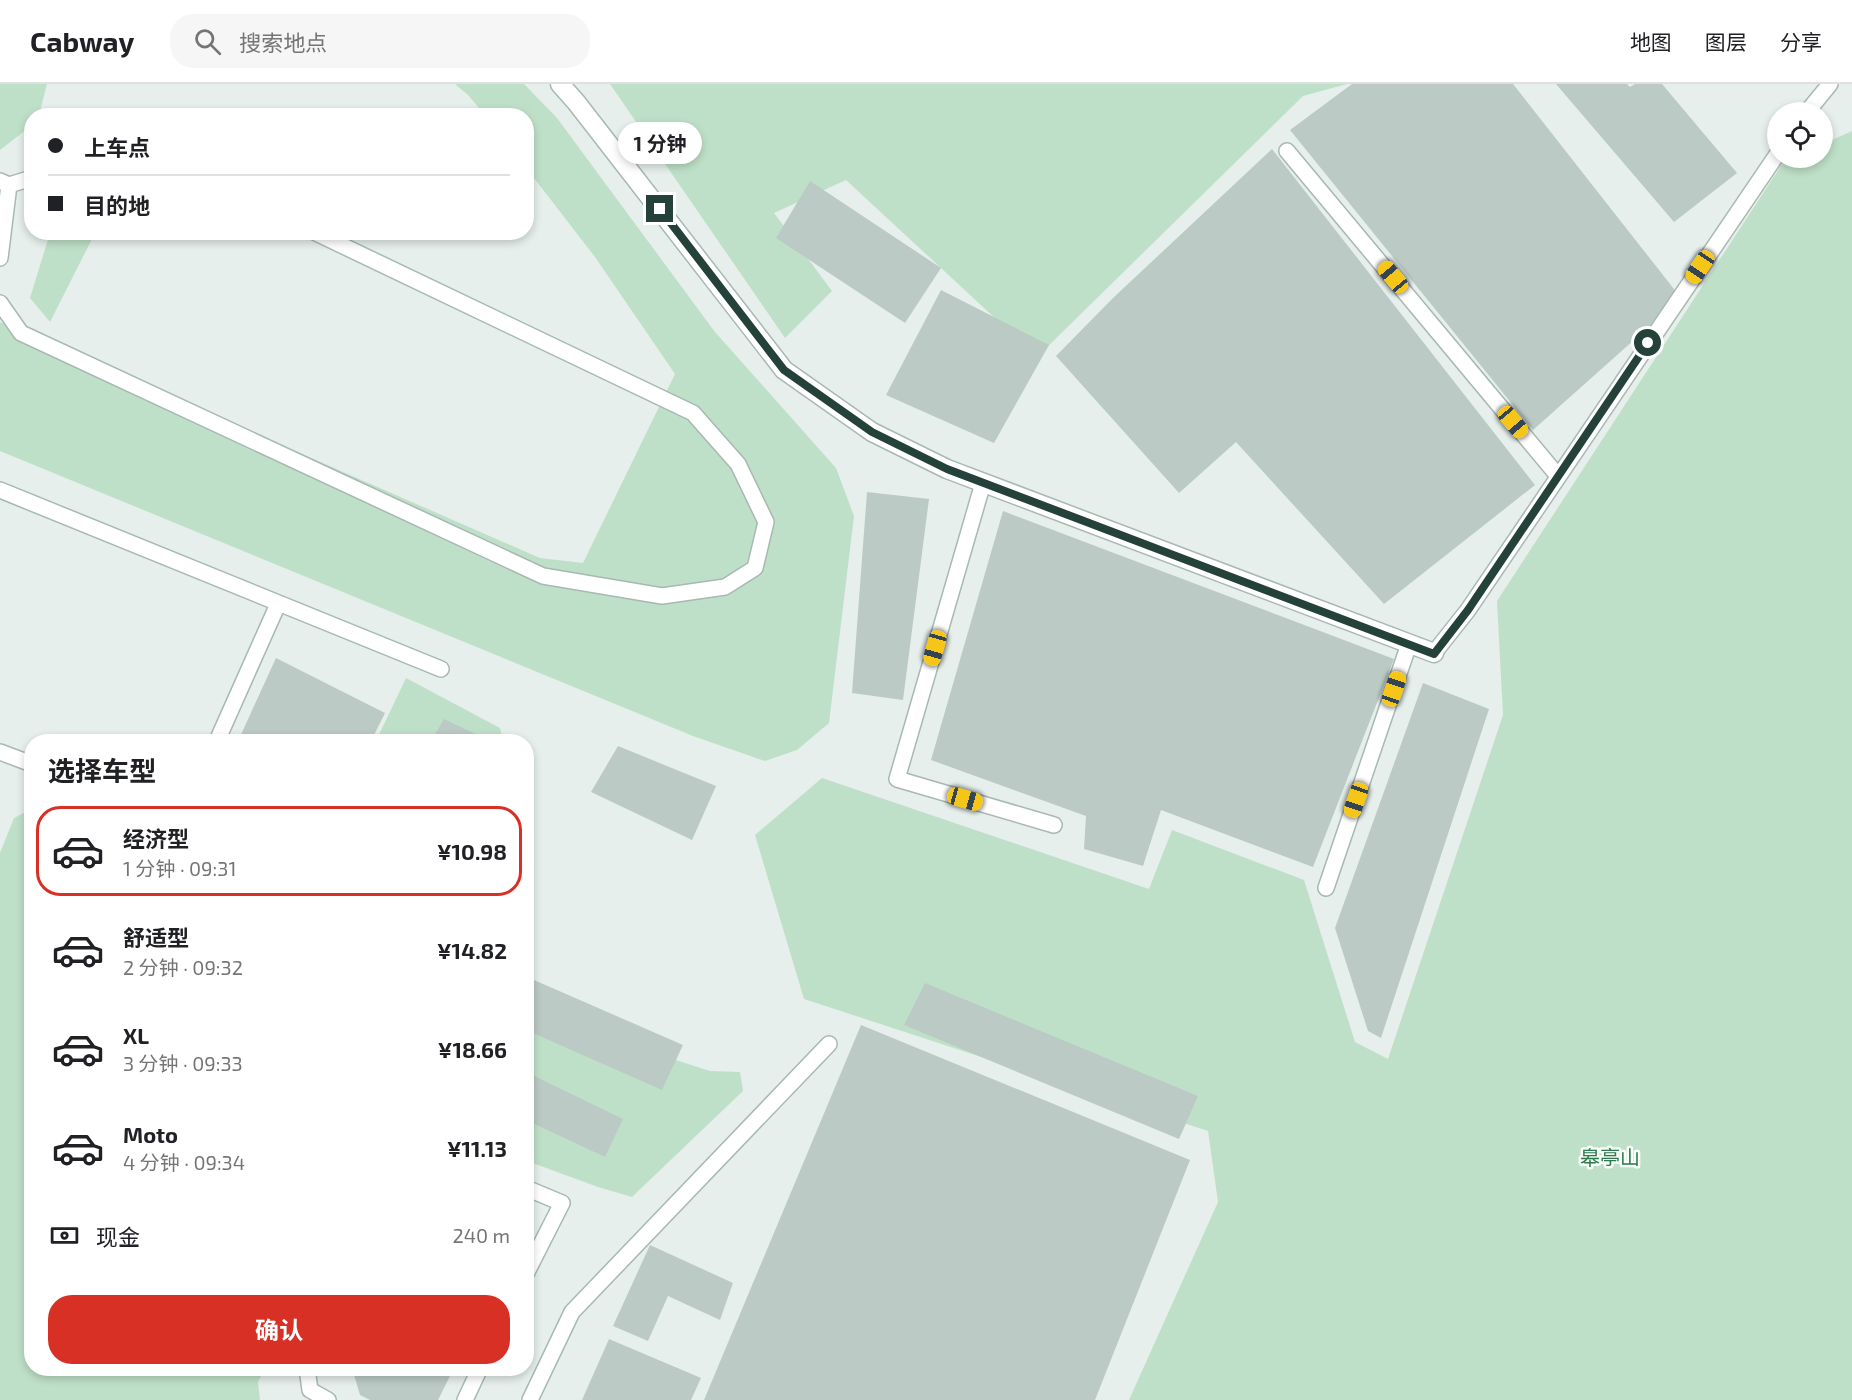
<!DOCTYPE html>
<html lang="zh">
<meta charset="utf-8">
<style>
body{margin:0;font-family:"Exo 2","Noto Sans SC",sans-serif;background:#f6f6f6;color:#202124;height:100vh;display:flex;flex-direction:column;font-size:22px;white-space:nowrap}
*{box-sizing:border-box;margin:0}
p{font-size:20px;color:#757577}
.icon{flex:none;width:33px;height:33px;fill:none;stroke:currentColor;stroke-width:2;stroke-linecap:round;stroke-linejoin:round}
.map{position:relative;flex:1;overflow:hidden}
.panel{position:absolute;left:24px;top:650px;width:510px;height:642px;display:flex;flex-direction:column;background:#fff;border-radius:24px;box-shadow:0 3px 9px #0003}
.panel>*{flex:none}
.hud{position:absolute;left:24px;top:24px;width:510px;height:132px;border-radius:24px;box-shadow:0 3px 9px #0003;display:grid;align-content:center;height:132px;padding:0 24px;background:#fff}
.controls{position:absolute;left:1767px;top:18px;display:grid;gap:12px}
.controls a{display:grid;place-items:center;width:66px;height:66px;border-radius:50%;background:#fff;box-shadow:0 3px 9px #0003;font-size:30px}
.end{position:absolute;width:27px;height:27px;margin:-14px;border:8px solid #24423a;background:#fff;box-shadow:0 0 0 3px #fff}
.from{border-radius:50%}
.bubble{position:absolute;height:42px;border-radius:21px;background:#fff;box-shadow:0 3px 9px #0003;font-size:20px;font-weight:700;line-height:42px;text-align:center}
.car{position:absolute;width:18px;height:36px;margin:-18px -9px;border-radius:8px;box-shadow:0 0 4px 2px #0007;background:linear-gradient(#f5c518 24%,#345 0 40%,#f5c518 0 76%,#345 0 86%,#f5c518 0)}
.hud b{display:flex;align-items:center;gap:21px;height:57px;font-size:22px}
.hud b+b{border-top:2px solid #e0e0e0}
.hud i{width:15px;height:15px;background:#202124}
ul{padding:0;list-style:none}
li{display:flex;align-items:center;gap:18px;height:90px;margin:0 12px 9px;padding:0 12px;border:3px solid transparent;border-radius:24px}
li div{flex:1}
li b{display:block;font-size:22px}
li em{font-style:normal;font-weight:700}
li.current{border-color:#d93025}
li>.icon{width:54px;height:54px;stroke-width:1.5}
h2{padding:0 24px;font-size:27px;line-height:72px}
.pay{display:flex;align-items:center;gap:15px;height:66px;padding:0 24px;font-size:22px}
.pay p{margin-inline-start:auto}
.button{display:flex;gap:12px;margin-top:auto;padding:12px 24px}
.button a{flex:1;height:69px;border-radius:24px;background:#d93025;color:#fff;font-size:24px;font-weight:700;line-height:69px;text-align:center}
header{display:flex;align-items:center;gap:36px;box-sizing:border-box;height:84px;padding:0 30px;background:#fff;border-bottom:2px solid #e0e0e0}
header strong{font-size:28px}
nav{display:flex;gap:33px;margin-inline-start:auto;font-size:21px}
.search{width:420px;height:54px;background:#f6f6f6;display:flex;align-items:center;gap:15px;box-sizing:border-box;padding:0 21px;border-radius:24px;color:#757577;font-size:22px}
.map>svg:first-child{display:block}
</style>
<header>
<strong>Cabway</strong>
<div class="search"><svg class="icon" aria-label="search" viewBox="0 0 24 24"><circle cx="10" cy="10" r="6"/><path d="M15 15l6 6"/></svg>搜索地点</div>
<nav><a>地图</a><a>图层</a><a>分享</a></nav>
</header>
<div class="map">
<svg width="1852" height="1316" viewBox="0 0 1852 1316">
<rect width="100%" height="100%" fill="#e6efeb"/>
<!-- green -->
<path fill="#bfe0c8" d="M0 0H47L39 31 32 32 31 42 0 66Z
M455 0H524L557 34 715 248 836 384 854 432 829 639 797 666 765 677 693 652 0 367V238L540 474 583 479 675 290 595 173 527 85 526 32 485 31 468 11Z
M610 0H1347L1303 12 1037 273 846 96 774 129 832 207 785 254Z
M1852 47V1316H1129L1218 1118 1208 1047 804 915 755 751 822 694 1149 805 1172 746 1304 796 1355 958 1388 975 1503 631 1497 517 1784 77 1793 74H1822L1823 60Z
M50 149H95L50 238 30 214Z
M406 594 500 644 503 657H376Z
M31 725 32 1284H265L258 1298 260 1316H0V769L14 734Z
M526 928 710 987 740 988 743 1007 632 1113 598 1103 527 1077Z"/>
<!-- building -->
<path fill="#bbcac4" d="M1352 0H1513L1681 214 1533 346 1290 46Z
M1556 0H1627L1630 3 1635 0H1662L1737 89 1674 138Z
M1272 65 1535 401 1384 520 1236 358 1179 409 1056 272 1113 214Z
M810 97 941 184 905 239 776 154Z
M941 206 1049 261 994 359 886 311Z
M867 408 929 415 903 616 852 609Z
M1003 427 1394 575 1313 783 1161 726 1143 782 1084 765 1086 732 931 676Z
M276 574 385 629 371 657H238Z
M1423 599 1489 625 1381 954 1368 947 1335 844Z
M444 635 490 657H431Z
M618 662 716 702 692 756 591 708Z
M534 896 683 961 662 1006 526 946V910Z
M925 899 1198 1012 1179 1055 904 941Z
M861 941 1190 1076 1095 1316H704Z
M526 988 623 1035 605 1073 526 1036Z
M526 1109 536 1113 526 1132Z
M650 1161 733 1199 720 1236 668 1212 648 1257 613 1242Z
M609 1255 701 1294 691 1316H582Z
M352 1284H454L438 1316H370L360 1311Z"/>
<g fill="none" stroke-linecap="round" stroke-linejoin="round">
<defs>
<path id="lane" d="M1807 28 1830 0
M1287 67 1558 392
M0 97 9 101 32 94
M0 174 9 101
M0 219 21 249 543 492 662 512 725 503 755 484 766 438 738 380 693 329 314 148
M983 399 897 695 1054 741
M0 406 441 585
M1434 569 1468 526 1778 69
M217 657 278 520
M0 668 32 680
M1326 804 1409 560
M526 1104 562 1119 526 1190
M307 1284 310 1306 328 1316
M465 1316 480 1284
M530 1316 572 1228 829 960"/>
<path id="street" d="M560 0 576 18 784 286 872 348 947 385 1434 569"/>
</defs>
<!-- lane casing -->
<use href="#lane" stroke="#a8b8b2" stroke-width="18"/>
<!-- street casing -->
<use href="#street" stroke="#a8b8b2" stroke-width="21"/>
<!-- lane -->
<use href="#lane" stroke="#fff" stroke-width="15"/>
<!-- street -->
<use href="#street" stroke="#fff" stroke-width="18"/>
</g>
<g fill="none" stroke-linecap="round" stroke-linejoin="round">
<!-- route -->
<path stroke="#24423a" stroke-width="8" d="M660 125 784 286 872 348 947 385 1434 570 1468 526 1648 259"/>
</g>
<g text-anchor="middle" stroke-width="5" stroke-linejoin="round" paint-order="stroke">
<!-- park labels -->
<g font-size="20" fill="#2d7a4b" stroke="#f7fbf9">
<text x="1610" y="1081">皋亭山</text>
</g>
</g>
</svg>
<div class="controls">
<a><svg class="icon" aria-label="locate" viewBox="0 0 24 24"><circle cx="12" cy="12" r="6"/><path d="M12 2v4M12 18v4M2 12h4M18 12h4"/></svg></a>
</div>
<i class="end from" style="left:1648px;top:259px"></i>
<i class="end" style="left:660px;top:125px"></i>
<div class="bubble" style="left:618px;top:38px;width:84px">1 分钟</div>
<i class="car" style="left:1700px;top:183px;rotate:214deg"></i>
<i class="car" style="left:1393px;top:193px;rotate:320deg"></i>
<i class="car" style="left:1513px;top:338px;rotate:140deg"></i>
<i class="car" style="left:935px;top:564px;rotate:196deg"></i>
<i class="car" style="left:1394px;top:605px;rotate:19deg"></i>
<i class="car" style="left:965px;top:715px;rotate:106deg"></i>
<i class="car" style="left:1356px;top:716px;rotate:199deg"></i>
<div class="hud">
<b><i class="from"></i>上车点</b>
<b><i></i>目的地</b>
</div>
<section class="panel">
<h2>选择车型</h2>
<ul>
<li class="current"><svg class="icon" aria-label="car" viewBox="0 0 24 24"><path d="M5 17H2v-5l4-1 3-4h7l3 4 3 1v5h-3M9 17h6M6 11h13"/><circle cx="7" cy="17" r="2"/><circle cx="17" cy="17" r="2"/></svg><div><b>经济型</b><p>1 分钟 · 09:31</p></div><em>¥10.98</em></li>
<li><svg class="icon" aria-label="car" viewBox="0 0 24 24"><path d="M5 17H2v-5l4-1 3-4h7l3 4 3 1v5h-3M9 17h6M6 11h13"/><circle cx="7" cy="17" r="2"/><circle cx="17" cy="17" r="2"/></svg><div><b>舒适型</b><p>2 分钟 · 09:32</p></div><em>¥14.82</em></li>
<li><svg class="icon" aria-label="car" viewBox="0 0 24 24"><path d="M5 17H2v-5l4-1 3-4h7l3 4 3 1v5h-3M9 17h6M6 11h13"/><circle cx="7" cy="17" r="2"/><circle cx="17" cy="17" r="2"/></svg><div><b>XL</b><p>3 分钟 · 09:33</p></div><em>¥18.66</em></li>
<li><svg class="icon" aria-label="car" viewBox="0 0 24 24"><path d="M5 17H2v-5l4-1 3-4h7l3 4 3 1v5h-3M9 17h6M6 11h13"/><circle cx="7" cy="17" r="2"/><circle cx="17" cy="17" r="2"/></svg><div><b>Moto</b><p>4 分钟 · 09:34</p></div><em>¥11.13</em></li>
</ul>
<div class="pay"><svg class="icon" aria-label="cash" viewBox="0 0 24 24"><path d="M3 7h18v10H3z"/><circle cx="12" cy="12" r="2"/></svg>现金<p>240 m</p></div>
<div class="button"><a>确认</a></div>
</section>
</div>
